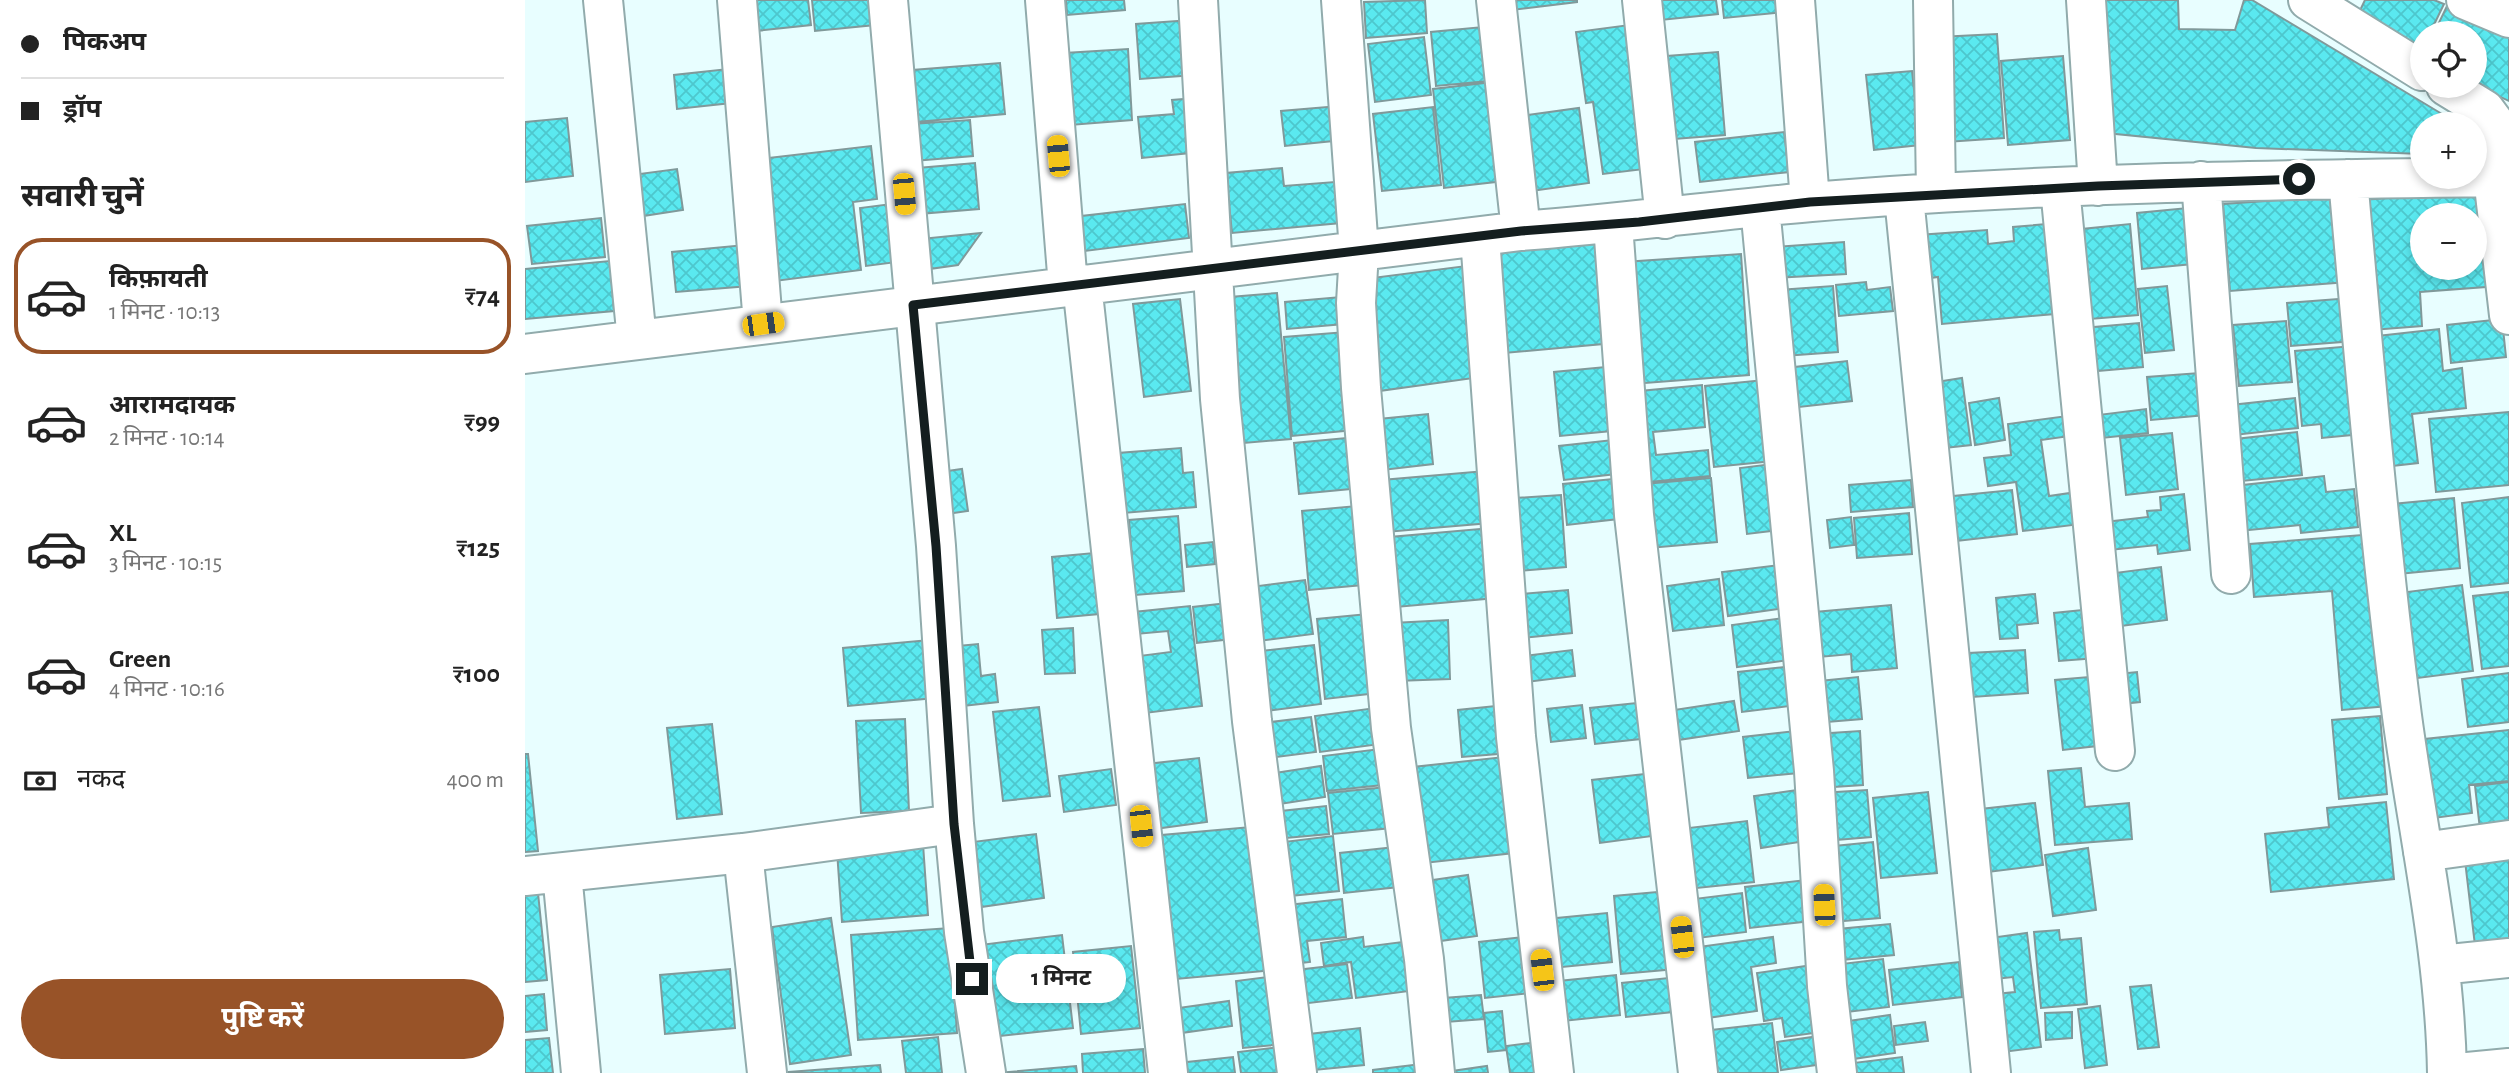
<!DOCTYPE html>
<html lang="hi">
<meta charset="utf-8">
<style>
body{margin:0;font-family:"Alegreya Sans","Noto Sans Devanagari",sans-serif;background:#f2f2f2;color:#222;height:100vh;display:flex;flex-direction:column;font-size:26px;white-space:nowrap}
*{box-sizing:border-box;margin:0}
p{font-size:23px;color:#767676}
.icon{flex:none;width:38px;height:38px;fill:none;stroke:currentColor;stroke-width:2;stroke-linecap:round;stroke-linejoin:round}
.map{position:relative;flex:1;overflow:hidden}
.side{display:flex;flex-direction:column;background:#fff;width:525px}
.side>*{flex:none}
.top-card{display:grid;align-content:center;height:154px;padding:0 21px;background:#fff}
.tools{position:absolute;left:1885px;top:21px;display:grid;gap:14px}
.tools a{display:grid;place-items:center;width:77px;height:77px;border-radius:50%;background:#fff;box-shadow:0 4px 10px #0003;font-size:35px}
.end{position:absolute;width:32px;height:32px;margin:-16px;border:9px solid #141e1f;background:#fff;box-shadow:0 0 0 4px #fff}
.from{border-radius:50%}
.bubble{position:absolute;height:49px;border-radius:24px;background:#fff;box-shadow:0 4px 10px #0003;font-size:23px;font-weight:700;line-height:49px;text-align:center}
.car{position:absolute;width:21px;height:42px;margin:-21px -10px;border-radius:9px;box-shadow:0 0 5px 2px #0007;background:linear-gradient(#f5c518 24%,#345 0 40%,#f5c518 0 76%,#345 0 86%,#f5c518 0)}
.top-card b{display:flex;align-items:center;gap:24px;height:66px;font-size:26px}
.top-card b+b{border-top:2px solid #e0e0e0}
.top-card i{width:18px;height:18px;background:#222}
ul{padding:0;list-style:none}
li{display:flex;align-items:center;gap:21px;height:116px;margin:0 14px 10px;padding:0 7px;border:4px solid transparent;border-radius:28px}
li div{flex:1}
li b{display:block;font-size:26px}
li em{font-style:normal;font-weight:700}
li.selected{border-color:#985328}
li>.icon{width:63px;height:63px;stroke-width:1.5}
h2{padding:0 21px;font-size:32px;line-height:84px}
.pay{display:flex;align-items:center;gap:18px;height:77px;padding:0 21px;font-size:26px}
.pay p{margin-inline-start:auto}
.cta{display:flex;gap:14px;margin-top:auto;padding:14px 21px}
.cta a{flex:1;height:80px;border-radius:42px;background:#985328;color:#fff;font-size:28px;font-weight:700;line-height:80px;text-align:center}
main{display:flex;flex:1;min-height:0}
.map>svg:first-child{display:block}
</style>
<main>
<section class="side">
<div class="top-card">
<b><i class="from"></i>पिकअप</b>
<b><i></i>ड्रॉप</b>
</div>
<h2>सवारी चुनें</h2>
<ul>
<li class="selected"><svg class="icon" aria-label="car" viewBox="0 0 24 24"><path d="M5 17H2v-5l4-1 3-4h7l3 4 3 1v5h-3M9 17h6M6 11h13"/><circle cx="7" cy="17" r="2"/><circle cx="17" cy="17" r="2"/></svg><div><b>किफ़ायती</b><p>1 मिनट · 10:13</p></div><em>₹74</em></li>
<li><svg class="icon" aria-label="car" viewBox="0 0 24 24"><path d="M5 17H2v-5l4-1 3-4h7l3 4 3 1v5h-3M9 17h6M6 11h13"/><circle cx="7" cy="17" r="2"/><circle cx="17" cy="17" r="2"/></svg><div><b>आरामदायक</b><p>2 मिनट · 10:14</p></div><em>₹99</em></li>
<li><svg class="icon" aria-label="car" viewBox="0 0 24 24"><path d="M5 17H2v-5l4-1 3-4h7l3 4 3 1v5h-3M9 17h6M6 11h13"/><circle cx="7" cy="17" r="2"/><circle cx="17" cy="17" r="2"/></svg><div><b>XL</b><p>3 मिनट · 10:15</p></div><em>₹125</em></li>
<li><svg class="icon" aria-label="car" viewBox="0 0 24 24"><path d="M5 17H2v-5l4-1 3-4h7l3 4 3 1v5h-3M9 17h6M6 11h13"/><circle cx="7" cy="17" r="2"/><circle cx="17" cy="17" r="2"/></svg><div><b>Green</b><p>4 मिनट · 10:16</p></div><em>₹100</em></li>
</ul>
<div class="pay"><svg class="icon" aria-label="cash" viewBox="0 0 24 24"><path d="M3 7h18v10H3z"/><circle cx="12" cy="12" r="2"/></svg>नकद<p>400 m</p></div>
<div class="cta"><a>पुष्टि करें</a></div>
</section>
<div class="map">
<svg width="1984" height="1073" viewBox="0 0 1984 1073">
<defs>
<pattern id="building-cross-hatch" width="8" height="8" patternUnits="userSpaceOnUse" patternTransform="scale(1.75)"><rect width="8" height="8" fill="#5ae9f0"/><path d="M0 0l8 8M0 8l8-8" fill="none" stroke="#4dc7cd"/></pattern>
</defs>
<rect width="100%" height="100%" fill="#e8feff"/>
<!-- building -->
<path fill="url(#building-cross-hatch)" stroke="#80999a" stroke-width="2" fill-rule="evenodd" d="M218 0H283L286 25 222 32Z
M287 0H348L350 25 290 31Z
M541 0H599L600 10 542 15Z
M900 0 902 33 841 38 839 2Z
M986 0H1052V2L987 10Z
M1125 0H1191L1193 14 1126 21Z
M1197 0H1258L1259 12 1199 18Z
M1567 0H1653L1654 29 1710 30 1719 0H1727L1932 123 1897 124V154L1731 148 1571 132Z
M1840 0H1909L1919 4 1905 33H1897V51L1828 25Z
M1922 6 1984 36V101L1950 85V33H1909Z
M666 20 670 75 615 79 611 24Z
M1112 24 1128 168 1078 174 1068 102 1061 103 1051 32Z
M958 27 964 81 911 86 906 32Z
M1472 34 1479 138 1421 142 1414 37Z
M899 37 906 95 850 102 843 44Z
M603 49 607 120 545 125 540 53Z
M1193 52 1200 135 1136 140 1129 57Z
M1538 56 1545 140 1483 145 1476 61Z
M475 63 480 114 380 123 375 71Z
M203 69 206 103 152 109 149 75Z
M1387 71 1395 145 1349 150 1341 75Z
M968 82 979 181 919 188 908 89Z
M671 98 675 152 617 158 613 117 649 114 647 100Z
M814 106 818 140 760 146 756 111Z
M908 107 916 185 857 191 848 114Z
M1054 108 1064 183 999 192 989 117Z
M42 118 48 176 0 182V122Z
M445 120 448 156 389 161 386 124Z
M1259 132 1264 172 1175 182 1170 142Z
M346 146 352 199 328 202 336 270 250 281 235 159Z
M450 163 454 209 394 214 396 239 456 233 433 265 390 271 381 169Z
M757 168 759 186 823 181 827 222 707 233 701 173Z
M152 169 158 210 105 218 99 176Z
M1967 190 1974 286 1895 292 1897 326 1847 330 1837 200ZM1897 215H1950V268H1897Z
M1815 196 1823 282 1705 291 1698 204Z
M366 204 372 262 341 266 335 208Z
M660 204 664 238 552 252 548 217Z
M1673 207 1678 263 1617 269 1612 213Z
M76 218 80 257 7 264 2 226Z
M1533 223 1541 313 1417 324 1413 277 1398 279 1393 235 1462 230 1463 244 1489 241 1488 227Z
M1605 224 1613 315 1565 319 1557 229Z
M1319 242 1321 274 1250 278 1248 247Z
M1080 243 1089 343 968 354 959 254Z
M220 245 224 286 151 292 147 252Z
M1216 254 1224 375 1107 384 1099 262Z
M85 261 89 311 0 319V269Z
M941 266 956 377 854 391 839 279Z
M1341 282 1342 290 1365 287 1368 311 1314 316 1311 285Z
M1308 286 1313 352 1259 356 1253 290Z
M1642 286 1649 350 1620 353 1613 289Z
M752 293 766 439 707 444 693 298Z
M816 297 819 324 762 329 760 302Z
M1826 298 1830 341 1766 346 1762 303Z
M655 299 666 391 619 397 608 304Z
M1977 319 1981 357 1926 363 1922 325Z
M1761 321 1767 382 1714 386 1708 325Z
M1614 323 1618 367 1562 372 1558 328Z
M1914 329 1918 371 1937 368 1941 408 1887 414 1893 463 1859 467 1844 337Z
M821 332 829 430 767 436 759 337Z
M1828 346 1837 434 1797 438 1796 424 1777 426 1770 351Z
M1322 361 1327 401 1265 408 1261 368Z
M1091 366 1097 430 1035 436 1029 372Z
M1688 372 1692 414 1626 420 1622 377Z
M1437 378 1446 445 1420 448 1411 382Z
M1239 380 1248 461 1189 467 1180 386Z
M1177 385 1180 427 1128 432 1131 455 1183 450 1185 476 1124 482 1115 391Z
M1474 398 1480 440 1450 445 1444 403Z
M1770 398 1773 428 1700 436 1697 406Z
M1621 409 1623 433 1567 439 1565 416Z
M1984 412V485L1911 492 1904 419Z
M903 414 908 464 849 471 844 420Z
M1542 416 1545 436 1516 440 1524 496 1552 492 1556 524 1498 531 1491 482 1463 486 1459 458 1486 455 1483 424Z
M1772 432 1777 475 1706 482 1702 440Z
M1647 433 1653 489 1601 495 1595 438Z
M832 437 836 488 774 494 769 443Z
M1097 439 1100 473 1039 480 1034 446Z
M656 448 658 473 668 472 671 507 598 513 593 453Z
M1247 464 1254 530 1222 534 1215 468Z
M437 469 443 511 421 514 415 472Z
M960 471 965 523 861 532 857 480Z
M1799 476 1801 492 1829 489 1833 527 1776 533 1775 525 1714 531 1709 486Z
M1098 478 1102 518 1042 525 1038 484Z
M1186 478 1192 542 1124 548 1119 484Z
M1386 480 1388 507 1326 512 1324 485Z
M1487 490 1492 534 1423 542 1419 497Z
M1659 494 1665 550 1633 554 1632 545 1575 551 1572 523 1623 517 1622 511 1636 510 1635 497Z
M1036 495 1041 567 982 572 976 499Z
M1984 497V583L1946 587 1937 503Z
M1929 498 1935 568 1863 575 1857 505Z
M843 505 849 584 784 590 777 511Z
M1384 513 1387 554 1332 558 1329 518Z
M653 516 659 591 610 595 604 520Z
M1326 517 1329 545 1305 548 1302 520Z
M966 528 971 598 871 607 865 537Z
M1850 534 1864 706 1817 710 1807 591 1729 597 1725 544Z
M688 542 690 564 662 567 660 545Z
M569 553 574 614 532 618 527 557Z
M1255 565 1261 608 1203 616 1197 572Z
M1636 567 1642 620 1589 627 1582 574Z
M1194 579 1199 625 1148 631 1142 586Z
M780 580 788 634 726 642 718 588Z
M1937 585 1948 671 1885 679 1874 593Z
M1043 590 1047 633 987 639 983 595Z
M1984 592V666L1957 669 1948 596Z
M1510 594 1513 623 1492 625 1493 638 1475 639 1471 598Z
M711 602 716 638 672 643 668 607Z
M1366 605 1372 668 1327 672 1326 654 1283 658 1279 613Z
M665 606 677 706 620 713 614 656 646 652 643 631 611 634 609 612Z
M1567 609 1572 658 1534 661 1529 613Z
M853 613 861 692 800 699 792 619Z
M1266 617 1272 659 1212 667 1207 625Z
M923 620 925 679 871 681 868 623Z
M548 628 550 673 520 674 517 630Z
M404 640 410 698 323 706 318 648Z
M453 644 456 676 470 674 473 702 429 707 423 647Z
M789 645 796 704 734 712 727 652Z
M1047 650 1050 676 993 683 990 657Z
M1500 650 1503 693 1447 697 1444 653Z
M1268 666 1272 705 1217 712 1213 672Z
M1612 672 1615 702 1597 704 1594 674Z
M1984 673V722L1943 727 1937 679Z
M1333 677 1337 719 1290 723 1285 682Z
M1564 677 1572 746 1538 750 1530 680Z
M1209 701 1214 731 1153 740 1149 710Z
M1121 702 1125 738 1070 744 1065 708Z
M980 705 985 753 937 757 933 710Z
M1057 705 1061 738 1026 742 1022 709Z
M514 707 525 796 478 801 468 712Z
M858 707 863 743 795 752 790 716Z
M1855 716 1862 794 1814 799 1807 720Z
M786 717 791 752 735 759 730 724Z
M380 719 384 811 336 813 331 721Z
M187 724 197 814 152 819 142 728Z
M1279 730 1284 772 1223 778 1218 737Z
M1984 730V781L1944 785 1947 813 1909 818 1900 739Z
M1335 731 1338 785 1294 788 1291 734Z
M863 748 867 784 802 791 798 756Z
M0 754H3L13 851 0 852Z
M988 756 998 852 890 864 879 768Z
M674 758 682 822 629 829 622 764Z
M796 766 800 797 742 806 737 775Z
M1556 768 1560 807 1604 803 1607 839 1530 845 1523 771Z
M586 769 591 805 539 812 534 776Z
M1128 773 1135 835 1075 843 1067 780Z
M1984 782V835L1956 838 1950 786Z
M871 786 876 827 808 834 803 793Z
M1287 788 1294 839 1236 848 1229 796Z
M1342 790 1346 837 1300 841 1296 793Z
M1403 792 1412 873 1356 878 1348 798Z
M1861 802 1869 879 1746 892 1740 834 1804 827 1802 808Z
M1510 803 1518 865 1455 873 1447 810Z
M801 806 804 834 750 839 747 812Z
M1222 821 1229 882 1162 889 1155 829Z
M737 826 751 970 651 979 637 835Z
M511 834 519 898 449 908 440 843Z
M808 836 814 891 756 897 750 843Z
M1348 842 1355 918 1307 922 1300 847Z
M398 844 403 915 317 922 312 851Z
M879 846 883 886 819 893 815 853Z
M1984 846V950L1951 954 1939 852Z
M1563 848 1571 910 1528 916 1520 855Z
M943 875 952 936 908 942 900 881Z
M1290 879 1295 920 1225 928 1220 887Z
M1143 891 1151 969 1096 974 1089 896Z
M13 893 22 980 0 982V894Z
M1217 893 1221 932 1165 939 1161 900Z
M817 899 821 937 782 941 785 962 761 965 754 906Z
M1082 913 1087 962 1027 968 1022 919Z
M306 918 326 1055 265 1064 247 927Z
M1365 924 1369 955 1317 960 1313 929Z
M425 928 432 1033 333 1040 326 935Z
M1534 930 1535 940 1556 938 1562 1004 1516 1008 1509 932Z
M1502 933 1516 1047 1478 1052 1471 994 1490 992 1488 977 1470 979 1465 938Z
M537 935 548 1028 466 1037 455 945Z
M1008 936 1014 992 960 998 954 942Z
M838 937 839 947 885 941 892 990 831 998 826 962 799 966 796 943Z
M1248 937 1251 963 1226 967 1232 1011 1182 1018 1173 947Z
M606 946 615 1028 556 1034 548 952Z
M1358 959 1364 1007 1314 1013 1308 965Z
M1434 962 1437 997 1368 1005 1364 970Z
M822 964 827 998 767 1005 763 971Z
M1295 964 1304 1031 1260 1037 1257 1018 1239 1021 1232 973Z
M205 969 210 1028 140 1034 135 975Z
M1091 975 1095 1015 1038 1021 1034 981Z
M752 976 759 1044 718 1048 711 981Z
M1153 977 1157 1011 1101 1017 1097 983Z
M1626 985 1634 1047 1613 1049 1605 987Z
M19 994 22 1030 0 1032V996Z
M956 995 959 1019 921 1022 919 998Z
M704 1001 707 1026 649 1034 646 1009Z
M1575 1006 1582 1065 1560 1068 1553 1009Z
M977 1011 981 1050 963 1052 959 1013Z
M1547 1012V1038L1521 1040 1520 1013Z
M1365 1015 1370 1053 1321 1060 1316 1022Z
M1400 1022 1403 1041 1371 1045 1369 1026Z
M1247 1023 1253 1073H1183L1178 1031Z
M835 1028 839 1065 779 1071 776 1035Z
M1302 1035 1306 1063 1256 1070 1252 1042Z
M413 1037 417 1073H381L377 1041Z
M24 1038 28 1073H0V1040Z
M1014 1042 1018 1073H985L981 1046Z
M764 1046 767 1073H716L713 1052Z
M618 1049 620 1073H558L557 1054Z
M708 1057 710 1073H654L653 1063Z
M1377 1057 1379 1073H1321L1320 1064Z
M904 1063 905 1073H848V1070Z
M355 1065 356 1073H264V1072Z
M551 1066 552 1073H472Z
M962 1066 963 1073H913Z"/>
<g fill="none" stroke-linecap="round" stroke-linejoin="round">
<defs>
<path id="minor" d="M78 0 112 340
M212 0 238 324
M363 0 411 546 429 824 439 932 461 1073
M520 0 543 286
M673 0 695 399 727 721 772 1073
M816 0 834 251 831 303 836 388 866 728 899 959 910 1073
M971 0 996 231
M1117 0 1140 219
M1270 0 1285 202
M1408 0 1411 193
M1561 0 1573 186
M1783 0 1897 71
M1941 0 1984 18
M1921 86 1960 110 1974 129 1980 148 1968 177 1984 315
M1823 179C1839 358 1854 537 1877 716 1893 835 1920 952 1922 1073
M1676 181 1706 574
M1535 188 1590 751
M1379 197 1466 1073
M1235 207 1289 771 1302 986 1312 1073
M1088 224 1109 515 1173 1073
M955 237 991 737 1029 1073
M557 284 643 1073
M0 354 996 231C1093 224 1189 210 1286 202 1513 183 1740 180 1968 177L1984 180
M1898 852 1984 840
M218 853 242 1073
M37 873 56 1073
M0 876 218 853 429 824
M1915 965 1984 958
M1932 1073 1984 1068"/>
</defs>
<!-- minor casing -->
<use href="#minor" stroke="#91abac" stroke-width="42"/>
<!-- minor -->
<use href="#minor" stroke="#fff" stroke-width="38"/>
</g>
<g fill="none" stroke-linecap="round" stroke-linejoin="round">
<!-- route -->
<path stroke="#141e1f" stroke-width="9" d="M447 979 429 824 411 546 388 305 996 231 1114 222 1285 202 1573 186 1774 179"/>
</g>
</svg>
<div class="tools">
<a><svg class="icon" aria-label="locate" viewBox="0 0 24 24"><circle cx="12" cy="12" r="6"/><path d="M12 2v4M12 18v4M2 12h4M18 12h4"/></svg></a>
<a>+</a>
<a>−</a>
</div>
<i class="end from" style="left:1774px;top:179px"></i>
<i class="end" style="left:447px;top:979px"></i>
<div class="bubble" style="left:471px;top:954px;width:130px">1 मिनट</div>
<i class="car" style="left:533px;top:156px;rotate:355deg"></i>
<i class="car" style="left:379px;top:194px;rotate:175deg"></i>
<i class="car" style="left:238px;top:324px;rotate:82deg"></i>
<i class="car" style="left:616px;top:826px;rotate:174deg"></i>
<i class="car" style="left:1299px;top:905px;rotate:357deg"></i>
<i class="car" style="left:1157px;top:937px;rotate:353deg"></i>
<i class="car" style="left:1017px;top:970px;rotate:353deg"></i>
</div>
</main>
